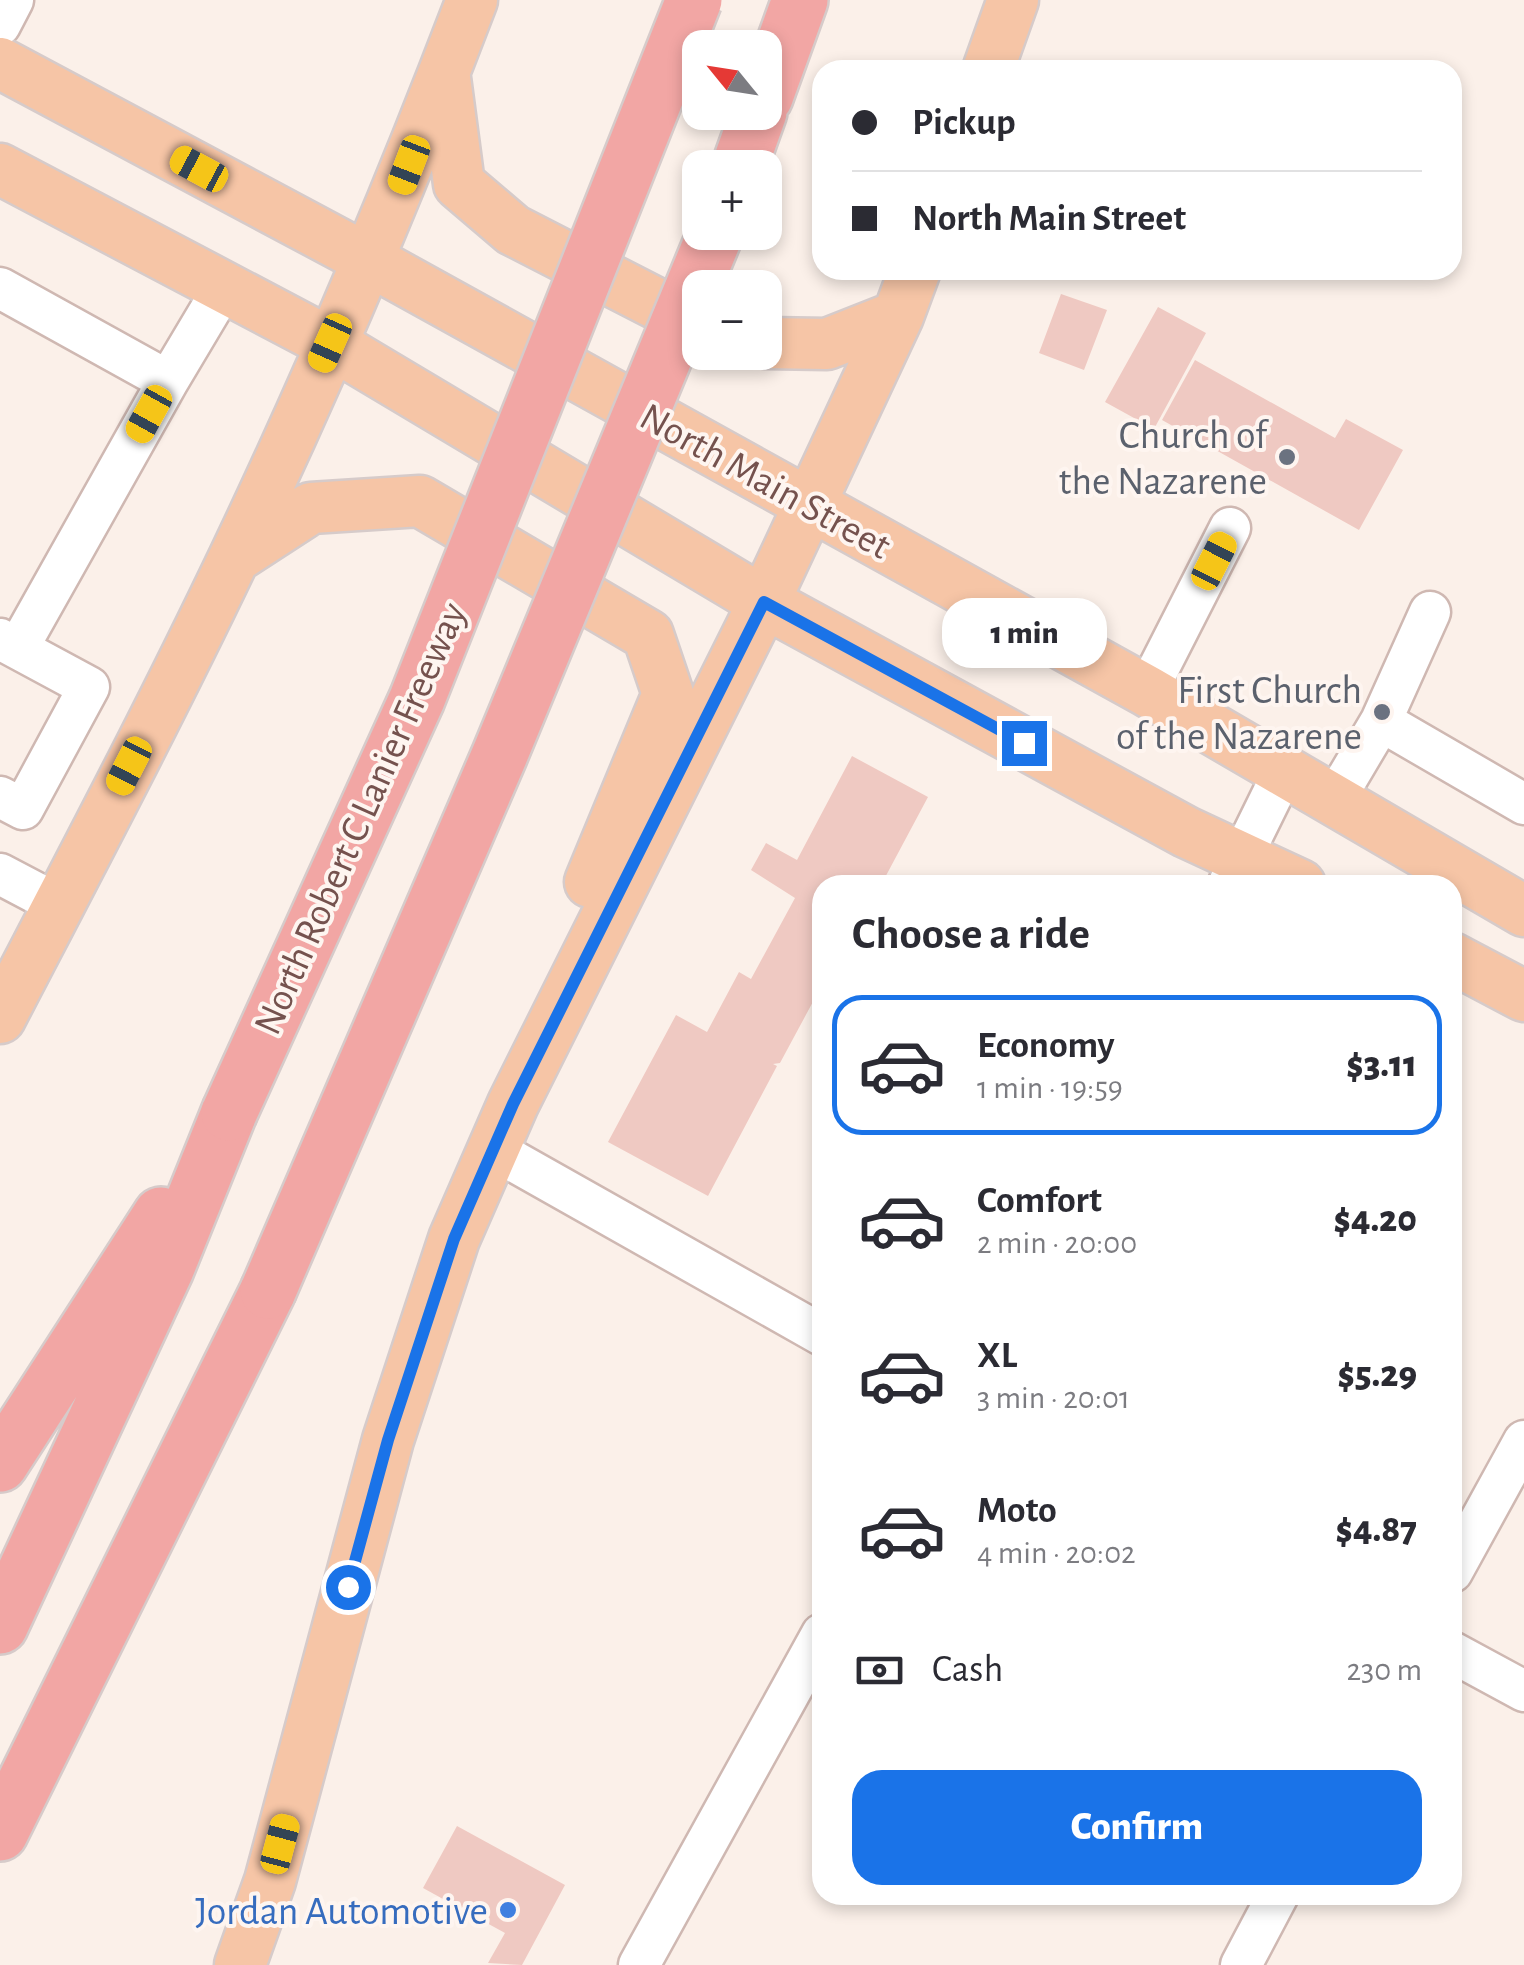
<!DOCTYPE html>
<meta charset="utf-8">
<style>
body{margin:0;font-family:"Alegreya Sans",sans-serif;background:#f7f7f7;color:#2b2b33;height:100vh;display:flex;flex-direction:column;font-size:38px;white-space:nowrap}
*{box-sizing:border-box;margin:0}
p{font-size:32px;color:#7c7c81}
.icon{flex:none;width:55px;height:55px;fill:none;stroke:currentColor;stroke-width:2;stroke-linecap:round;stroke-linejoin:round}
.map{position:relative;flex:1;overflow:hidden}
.drawer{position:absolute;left:812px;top:875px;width:650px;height:1030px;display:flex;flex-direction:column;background:#fff;border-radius:30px;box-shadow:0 5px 15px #0003}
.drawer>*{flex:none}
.hud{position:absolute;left:812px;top:60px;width:650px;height:220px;border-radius:30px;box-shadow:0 5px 15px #0003;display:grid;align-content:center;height:220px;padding:0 40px;background:#fff}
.needle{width:65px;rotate:300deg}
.controls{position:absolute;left:682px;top:30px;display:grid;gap:20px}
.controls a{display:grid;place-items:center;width:100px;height:100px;border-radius:20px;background:#fff;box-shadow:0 5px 15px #0003;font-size:50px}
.end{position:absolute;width:45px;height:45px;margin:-22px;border:12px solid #1a73e8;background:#fff;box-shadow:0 0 0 5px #fff}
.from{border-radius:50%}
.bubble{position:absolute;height:70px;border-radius:30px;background:#fff;box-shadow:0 5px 15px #0003;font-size:32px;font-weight:800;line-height:70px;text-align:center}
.car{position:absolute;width:30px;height:60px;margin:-30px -15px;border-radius:12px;box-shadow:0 0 8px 2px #0007;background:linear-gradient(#f5c518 24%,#345 0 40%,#f5c518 0 76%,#345 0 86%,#f5c518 0)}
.hud b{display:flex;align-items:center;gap:35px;height:95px;font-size:38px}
.hud b+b{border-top:2px solid #e1e1e2}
.hud i{width:25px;height:25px;background:#2b2b33}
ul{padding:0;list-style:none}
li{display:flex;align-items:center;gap:30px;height:140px;margin:0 20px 15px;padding:0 20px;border:5px solid transparent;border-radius:30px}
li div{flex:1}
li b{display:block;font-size:38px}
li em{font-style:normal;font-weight:800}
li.active{border-color:#1a73e8}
li>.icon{width:90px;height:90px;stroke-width:1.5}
h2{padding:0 40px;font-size:45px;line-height:120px}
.pay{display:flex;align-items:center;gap:25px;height:110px;padding:0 40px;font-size:38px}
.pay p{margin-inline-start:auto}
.primary-button{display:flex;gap:20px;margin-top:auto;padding:20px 40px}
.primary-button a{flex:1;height:115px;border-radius:30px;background:#1a73e8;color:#fff;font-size:40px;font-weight:800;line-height:115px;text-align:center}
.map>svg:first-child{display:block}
</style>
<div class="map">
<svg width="1524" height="1965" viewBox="0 0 1524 1965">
<rect width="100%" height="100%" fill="#fbf0e9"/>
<!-- building -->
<path fill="#efc9c2" d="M1061 294 1107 310 1084 370 1039 353Z
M1158 307 1206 333 1154 429 1105 402Z
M1195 360 1335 438 1346 419 1403 450 1359 530 1162 420Z
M852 756 928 797 881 885H822V985L780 1063 773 1064 777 1066 708 1196 608 1142 676 1015 707 1032 739 972 751 979 795 898 751 870 766 843 797 860Z
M457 1826 565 1885 522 1965 488 1963 505 1933 423 1888Z"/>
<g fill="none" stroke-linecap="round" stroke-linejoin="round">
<defs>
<path id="minor" d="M0 25 13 0
M0 288 168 381 224 287
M0 639 89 687 23 809 0 797
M18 648 168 381
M1147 691 1230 528
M1381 721 1524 804
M1333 802 1381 721 1430 612
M0 874 59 905
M1228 885 1283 773
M494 1150 822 1335
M1452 1572 1524 1441
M1452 1652 1524 1691
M639 1965 822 1634
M1241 1965 1278 1895"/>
<path id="major" d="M0 63 365 258 1147 691 1524 911
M988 70 1013 0
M445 78 459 184 513 230 700 326
M0 169 330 343 764 602 1186 832 1300 885
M765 343 827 344 898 316
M234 558 311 508 420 501 648 635 668 694 590 882
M1452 958 1524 996
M0 1018C79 866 160 713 234 558 321 376 400 189 472 0
M240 1965 270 1881 388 1440 454 1239 513 1104 764 602 898 316 915 270"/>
<path id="highway" d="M765 97 800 0
M739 168 759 112
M0 1464 161 1215
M0 1626 166 1269 229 1113
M0 1833 268 1291"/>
</defs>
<!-- minor casing -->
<use href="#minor" stroke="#cfb8b2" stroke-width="45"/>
<!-- major casing -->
<use href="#major" stroke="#d6cbca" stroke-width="55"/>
<!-- highway casing -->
<use href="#highway" stroke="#d6cbca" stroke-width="60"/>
<!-- minor -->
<use href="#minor" stroke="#fff" stroke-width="40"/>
<!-- major -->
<use href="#major" stroke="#f6c5a6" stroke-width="50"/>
<!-- highway -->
<use href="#highway" stroke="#f2a6a4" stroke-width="55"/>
<defs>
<path id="highway-bridge" d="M229 1113 417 699 694 0
M268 1291 500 754 716 232"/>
</defs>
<!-- highway-bridge casing -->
<use href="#highway-bridge" stroke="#d6cbca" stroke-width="60" stroke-linecap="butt"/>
<!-- highway-bridge -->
<use href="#highway-bridge" stroke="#f2a6a4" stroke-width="55"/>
</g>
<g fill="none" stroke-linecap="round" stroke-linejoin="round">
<!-- route -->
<path stroke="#1a73e8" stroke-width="12" d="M348 1587 388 1440 454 1239 513 1104 764 602 1024 743"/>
</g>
<!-- markers -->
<g fill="#6b7280" stroke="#fef5f0" stroke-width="4">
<circle cx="1287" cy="457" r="10"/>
<circle cx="1382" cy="712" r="10"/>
</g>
<circle fill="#3f7fe0" stroke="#fef5f0" stroke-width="4" cx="508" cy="1910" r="10"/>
<g text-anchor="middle" stroke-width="8" stroke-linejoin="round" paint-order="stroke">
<!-- worship labels -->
<g font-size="40" fill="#5b616d" stroke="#fef5f0" text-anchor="end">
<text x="1267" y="448">Church of<tspan x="1267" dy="46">the Nazarene</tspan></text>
<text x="1362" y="703">First Church<tspan x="1362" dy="46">of the Nazarene</tspan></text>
</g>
<!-- street labels -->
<g font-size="40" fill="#75524e" stroke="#fef5f0">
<text transform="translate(766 480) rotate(29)" y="14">North Main Street</text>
<text transform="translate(359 818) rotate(-66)" y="14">North Robert C Lanier Freeway</text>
</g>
<!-- shop labels -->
<g font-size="40" fill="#366cbe" stroke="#fef5f0" text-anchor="end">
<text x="488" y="1924">Jordan Automotive</text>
</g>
</g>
</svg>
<div class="controls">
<a><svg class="needle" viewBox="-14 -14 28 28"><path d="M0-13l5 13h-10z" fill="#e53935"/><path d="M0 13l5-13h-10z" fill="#7c7c81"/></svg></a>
<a>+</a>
<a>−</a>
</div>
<i class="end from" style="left:348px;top:1587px"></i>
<i class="end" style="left:1024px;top:743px"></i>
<div class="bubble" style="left:942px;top:598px;width:165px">1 min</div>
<i class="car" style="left:409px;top:165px;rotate:201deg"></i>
<i class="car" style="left:199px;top:169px;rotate:298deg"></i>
<i class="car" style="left:330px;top:343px;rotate:204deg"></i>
<i class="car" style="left:149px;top:414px;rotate:209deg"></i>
<i class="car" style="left:1214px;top:561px;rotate:27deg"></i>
<i class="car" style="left:129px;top:766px;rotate:207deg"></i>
<i class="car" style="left:280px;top:1844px;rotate:15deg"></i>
<div class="hud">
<b><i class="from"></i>Pickup</b>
<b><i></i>North Main Street</b>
</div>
<section class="drawer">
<h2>Choose a ride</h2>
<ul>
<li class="active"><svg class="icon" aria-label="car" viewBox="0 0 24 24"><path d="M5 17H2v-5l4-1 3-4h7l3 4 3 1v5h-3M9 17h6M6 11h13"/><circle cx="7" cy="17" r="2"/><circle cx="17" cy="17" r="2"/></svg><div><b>Economy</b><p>1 min · 19:59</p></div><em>$3.11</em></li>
<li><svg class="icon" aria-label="car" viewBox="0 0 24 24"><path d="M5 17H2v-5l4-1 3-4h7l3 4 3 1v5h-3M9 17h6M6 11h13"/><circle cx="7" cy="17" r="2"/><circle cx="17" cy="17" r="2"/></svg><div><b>Comfort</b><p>2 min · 20:00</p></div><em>$4.20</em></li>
<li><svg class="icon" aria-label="car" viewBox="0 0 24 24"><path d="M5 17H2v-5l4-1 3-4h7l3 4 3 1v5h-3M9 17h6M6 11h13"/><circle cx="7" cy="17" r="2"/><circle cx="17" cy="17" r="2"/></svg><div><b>XL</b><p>3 min · 20:01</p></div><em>$5.29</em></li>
<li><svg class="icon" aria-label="car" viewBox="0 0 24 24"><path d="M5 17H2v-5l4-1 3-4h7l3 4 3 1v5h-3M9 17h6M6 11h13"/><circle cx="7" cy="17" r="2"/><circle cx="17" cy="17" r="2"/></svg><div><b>Moto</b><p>4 min · 20:02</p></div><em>$4.87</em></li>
</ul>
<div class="pay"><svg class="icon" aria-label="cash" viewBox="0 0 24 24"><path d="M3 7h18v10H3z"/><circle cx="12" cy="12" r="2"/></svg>Cash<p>230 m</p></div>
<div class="primary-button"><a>Confirm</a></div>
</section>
</div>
